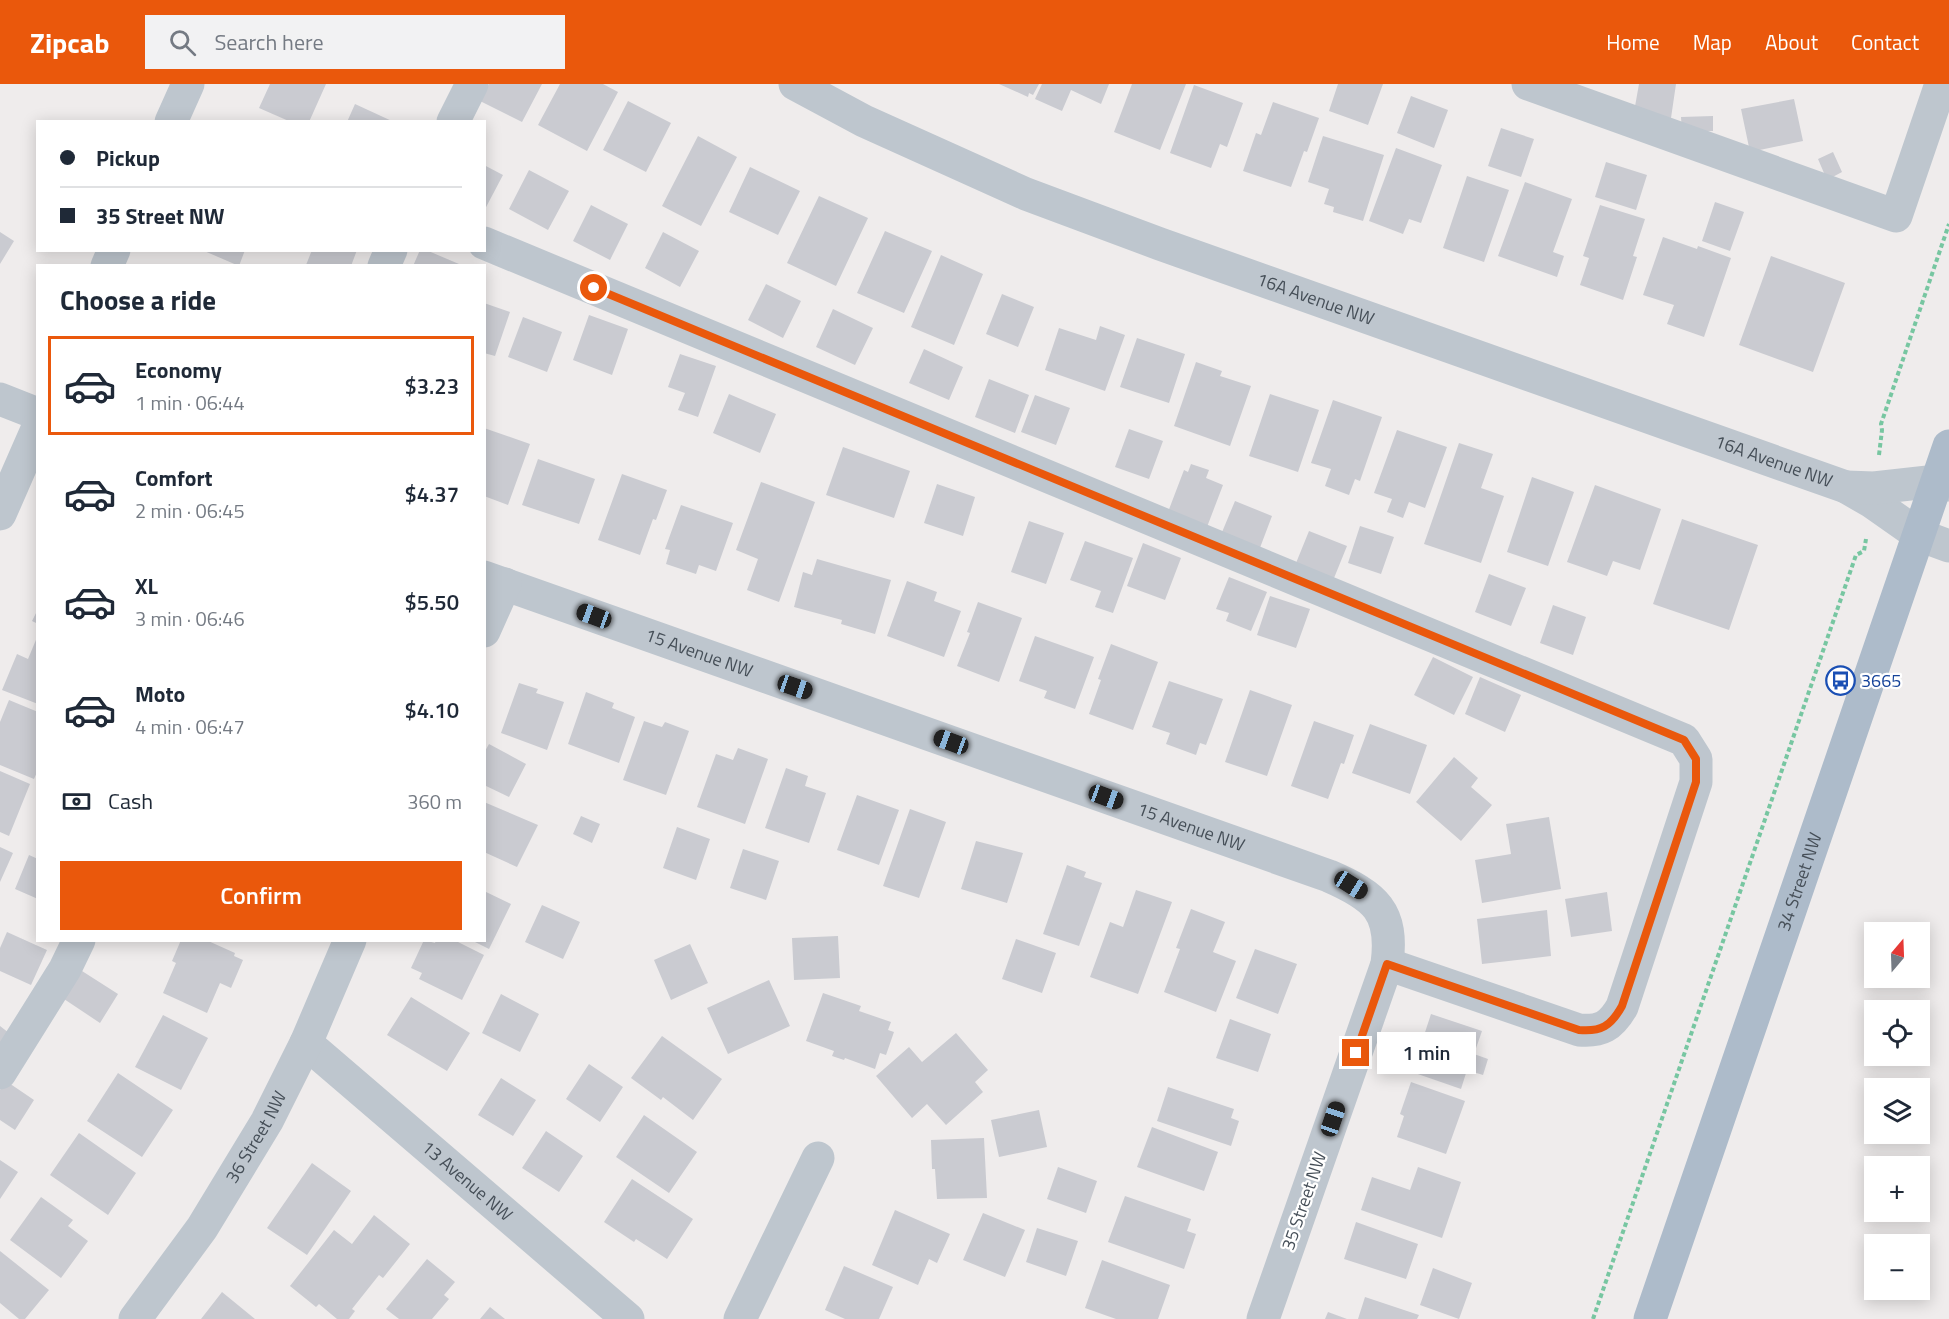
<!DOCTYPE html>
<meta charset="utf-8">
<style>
body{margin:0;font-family:"Titillium Web",sans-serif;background:#f2f2f3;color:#1f2937;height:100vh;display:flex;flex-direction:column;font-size:22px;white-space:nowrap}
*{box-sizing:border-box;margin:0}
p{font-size:20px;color:#747a83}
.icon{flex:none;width:33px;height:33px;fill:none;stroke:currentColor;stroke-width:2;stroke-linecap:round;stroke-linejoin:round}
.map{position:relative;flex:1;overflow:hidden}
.panel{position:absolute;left:36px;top:180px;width:450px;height:678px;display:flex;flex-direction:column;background:#fff;border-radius:0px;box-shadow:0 3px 15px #0003}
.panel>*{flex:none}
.top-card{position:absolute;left:36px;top:36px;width:450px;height:132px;border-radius:0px;box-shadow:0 3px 15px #0003;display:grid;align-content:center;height:132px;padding:0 24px;background:#fff}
.needle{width:39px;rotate:19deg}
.tools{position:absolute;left:1864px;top:838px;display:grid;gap:12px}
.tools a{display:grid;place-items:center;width:66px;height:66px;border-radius:0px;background:#fff;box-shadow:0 3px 15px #0003;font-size:30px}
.end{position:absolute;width:27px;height:27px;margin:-14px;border:8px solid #ea580c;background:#fff;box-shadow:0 0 0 3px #fff}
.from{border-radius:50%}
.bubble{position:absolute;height:42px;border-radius:0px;background:#fff;box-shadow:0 3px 15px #0003;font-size:20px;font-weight:600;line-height:42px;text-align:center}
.car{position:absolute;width:18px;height:36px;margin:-18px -9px;border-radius:8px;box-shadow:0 0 4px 2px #0007;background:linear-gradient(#222 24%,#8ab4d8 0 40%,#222 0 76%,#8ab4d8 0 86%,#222 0)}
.top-card b{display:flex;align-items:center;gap:21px;height:57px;font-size:22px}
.top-card b+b{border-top:2px solid #e0e1e3}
.top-card i{width:15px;height:15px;background:#1f2937}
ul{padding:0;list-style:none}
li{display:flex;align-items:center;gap:18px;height:99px;margin:0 12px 9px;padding:0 12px;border:3px solid transparent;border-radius:0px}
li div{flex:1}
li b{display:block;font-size:22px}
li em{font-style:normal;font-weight:600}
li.selected{border-color:#ea580c}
li>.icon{width:54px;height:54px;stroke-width:1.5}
h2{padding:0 24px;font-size:27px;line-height:72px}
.pay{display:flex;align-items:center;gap:15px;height:66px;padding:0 24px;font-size:22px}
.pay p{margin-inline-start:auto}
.action{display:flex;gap:12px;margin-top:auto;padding:12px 24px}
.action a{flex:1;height:69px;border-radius:0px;background:#ea580c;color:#fff;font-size:24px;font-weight:600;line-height:69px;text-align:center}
header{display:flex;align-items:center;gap:36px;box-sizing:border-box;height:84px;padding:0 30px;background:#ea580c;color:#fff}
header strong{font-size:28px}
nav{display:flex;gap:33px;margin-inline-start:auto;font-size:21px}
.search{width:420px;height:54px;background:#f2f2f3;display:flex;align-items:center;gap:15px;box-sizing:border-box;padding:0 21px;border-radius:0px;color:#747a83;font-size:22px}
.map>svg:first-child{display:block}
</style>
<header>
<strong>Zipcab</strong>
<div class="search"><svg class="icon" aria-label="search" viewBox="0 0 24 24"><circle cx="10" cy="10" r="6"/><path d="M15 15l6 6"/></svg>Search here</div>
<nav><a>Home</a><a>Map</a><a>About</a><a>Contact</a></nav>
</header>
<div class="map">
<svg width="1949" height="1235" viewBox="0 0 1949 1235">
<rect width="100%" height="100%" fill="#efecec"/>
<!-- building -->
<path fill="#cacbd1" d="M270 0H326L309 38H291L259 24Z
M489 0H542L522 38 480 17Z
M560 0H603L618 8 587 67 538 41Z
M999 0H1039L1033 11 1029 9 1028 13Z
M1042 0H1109L1101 20 1071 6 1062 27 1035 15Z
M1132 0H1186L1160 66 1114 48Z
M1338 0H1383L1368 41 1329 27Z
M1639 0H1676L1671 34 1634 28Z
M1194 1 1243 19 1227 63 1220 60 1211 84 1170 69Z
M1411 12 1448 26 1434 64 1397 49Z
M1794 15 1803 57 1750 68 1741 25Z
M628 17 671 39 646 88 603 66Z
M1273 18 1319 34 1307 68 1304 67 1291 103 1243 87 1256 49 1261 51Z
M355 20 394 38H347Z
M1713 32V47L1682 48 1681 33Z
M1501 44 1534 55 1521 93 1488 82Z
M698 52 737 73 701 142 662 122Z
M1323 52 1384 71 1363 137 1333 128 1334 123 1324 120 1329 105 1308 98Z
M1396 64 1442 81 1421 139 1409 135 1403 150 1369 137Z
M1833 68 1842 88 1827 96 1818 75Z
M1606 78 1647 91 1636 126 1595 113Z
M484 81 503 91 484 127Z
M750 83 800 107 778 151 729 128Z
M529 86 569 107 548 146 509 125Z
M1467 92 1509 106 1484 178 1443 164Z
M1525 98 1572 115 1553 168 1564 172 1557 193 1498 172Z
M819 112 868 134 836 202 787 179Z
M1715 118 1744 128 1730 167 1702 157Z
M591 121 628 140 610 176 573 157Z
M1600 121 1645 135 1633 172 1637 173 1623 216 1580 201 1589 174 1583 172Z
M885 147 932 167 904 229 857 209Z
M0 148 14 157 0 180Z
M663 148 699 167 680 203 645 184Z
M1663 153 1697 165 1698 162 1731 174 1704 253 1667 240 1674 221 1643 211Z
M202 166H245L239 182Z
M312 166H357L351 182H308L306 181Z
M420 166H426L459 180 458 182H413Z
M941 171 983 190 954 261 911 243Z
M1771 172 1845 199 1813 288 1739 261Z
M766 200 801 217 783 254 748 236Z
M1002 210 1034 223 1018 263 986 250Z
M484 219 510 228 495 272 484 269Z
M833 225 873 244 855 281 816 263Z
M589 231 628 245 612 291 573 276Z
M523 233 562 248 547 288 508 273Z
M1100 242 1125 251 1105 307 1045 286 1059 244 1096 256Z
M1137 254 1185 270 1169 319 1120 303Z
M924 265 963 283 949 316 909 299Z
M680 270 716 282 698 333 678 326 685 309 668 303Z
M1196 278 1222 287 1220 292 1251 302 1230 362 1174 342Z
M989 295 1029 311 1015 349 975 333Z
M729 310 776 330 760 369 713 349Z
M1270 310 1319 326 1298 388 1249 372Z
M1035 311 1070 324 1056 361 1021 348Z
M1333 316 1382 333 1360 397 1355 395 1349 411 1325 402 1331 385 1311 379Z
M484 344 530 360 508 421 484 412Z
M1129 345 1163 357 1149 395 1115 383Z
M1397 346 1447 363 1425 424 1409 418 1403 434 1387 428 1392 415 1374 409Z
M1459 359 1493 370 1481 404 1504 412 1481 479 1424 460Z
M843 363 910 387 894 434 826 411Z
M538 375 595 395 579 440 522 421Z
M1191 380 1209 386 1206 394 1223 401 1207 443 1168 428 1184 386 1188 388Z
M622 390 667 406 656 436 653 435 640 471 598 456Z
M1532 393 1574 408 1548 482 1507 468Z
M761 398 815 418 779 518 747 506 758 475 736 466Z
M937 400 975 413 963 452 924 439Z
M1595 401 1661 425 1640 486 1613 477 1607 492 1567 478Z
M1235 417 1272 432 1258 469 1220 453Z
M681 421 733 439 716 487 699 481 696 490 666 480 670 466 665 465Z
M1682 435 1758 461 1729 546 1653 520Z
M1029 437 1064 449 1046 500 1011 488Z
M1360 442 1394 453 1381 490 1348 479Z
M1309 447 1347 462 1332 499 1294 484Z
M1085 457 1133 474 1113 529 1095 523 1101 507 1070 496Z
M1143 459 1181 474 1165 516 1127 502Z
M817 475 891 496 875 550 841 540 842 536 794 523 803 488 812 491Z
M1489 490 1526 504 1511 542 1475 528Z
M1229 493 1267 508 1251 547 1226 537 1229 529 1216 525Z
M907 497 937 508 934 517 961 527 944 573 887 552Z
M1270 512 1310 525 1296 564 1257 551Z
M978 518 1022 534 999 598 957 582 970 549 967 548Z
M1553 521 1586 533 1573 571 1540 559Z
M38 525V540L32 537Z
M38 551V620L2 606 17 570 28 575Z
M1035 552 1094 573 1075 625 1044 614 1047 607 1019 597Z
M1111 560 1158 578 1133 646 1089 630 1101 596 1098 595Z
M1433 573 1473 593 1454 631 1414 611Z
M1480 593 1521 611 1505 648 1465 630Z
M1169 597 1223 615 1206 661 1200 659 1196 671 1166 660 1170 649 1152 643Z
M519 599 538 605 536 609 564 618 547 666 501 649Z
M1250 606 1292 621 1267 692 1225 678Z
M586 608 614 619 612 624 635 633 619 679 568 660Z
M9 616 38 628V686L34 695 0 681V638Z
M644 637 662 643 665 638 689 647 666 711 623 696Z
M1314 637 1354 651 1344 680 1341 679 1328 715 1291 702Z
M1370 640 1427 661 1410 710 1352 689Z
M489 660 526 680 509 713 484 701V669Z
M738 664 768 675 745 740 697 723 716 670 733 676Z
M1454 673 1478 694 1471 703 1492 721 1461 757 1416 718Z
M786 684 808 692 805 702 826 709 809 759 765 744Z
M0 687 30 700 9 752 0 748Z
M857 711 899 726 879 781 837 766Z
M484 718 538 741 517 783 484 768Z
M910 725 946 738 919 814 883 802Z
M581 732 600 740 592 759 573 750Z
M1549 733 1561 805 1482 819 1475 776 1511 770 1506 740Z
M677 743 710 755 696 796 663 784Z
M976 757 1023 769 1007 819 961 805Z
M0 763 13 769 0 798Z
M743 765 779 777 766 816 730 804Z
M29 771 38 775V815L15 805Z
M1067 781 1086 788 1084 793 1102 799 1079 862 1043 850Z
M1136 806 1172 818 1138 910 1090 893 1110 838 1123 843Z
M484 807 511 820 489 865 471 856H484Z
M1607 808 1612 847 1571 853 1565 815Z
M542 821 580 838 563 875 525 858Z
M1191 825 1225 838 1213 868 1236 877 1216 928 1164 908 1180 865 1176 864Z
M1547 826 1551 872 1482 880 1477 835Z
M7 848 47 866 31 901 0 887V864Z
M838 852 840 894 794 896 792 854Z
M1016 855 1056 869 1042 909 1002 895Z
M181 856H206L235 869 234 872 243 876 231 904 220 899 207 929 163 909 176 879 172 877Z
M424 856 435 859 436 856H454L484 871 462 916 419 895 422 889 411 884Z
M690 860 708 899 671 916 654 876Z
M1255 865 1297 880 1278 930 1236 914Z
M82 887 118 910 100 939 64 915Z
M769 896 790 942 728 970 707 924Z
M823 909 861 922 859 927 891 938 888 946 894 948 886 971 880 969 875 985 845 974 844 976 832 972 834 967 806 957Z
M501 910 539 930 520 968 482 949Z
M411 913 470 949 447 987 387 951Z
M1431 930 1482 947 1474 970 1488 975 1483 991 1467 986 1461 1005 1412 988Z
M163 931 208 954 181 1006 135 983Z
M1230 935 1271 950 1258 988 1216 974Z
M0 942 9 949 0 961Z
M956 949 988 986 975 998 983 1008 946 1041 927 1020 912 1034 876 992 909 963 922 978Z
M662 952 722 995 693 1036 663 1013 661 1016 631 994Z
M589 980 623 1003 600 1038 566 1015Z
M118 989 173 1026 142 1073 87 1037Z
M501 994 536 1016 513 1052 478 1031Z
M6 997 34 1016 15 1046 0 1036V1006Z
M1411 998 1465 1017 1446 1070 1397 1053 1404 1032 1400 1030Z
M1168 1003 1234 1025 1231 1034 1239 1037 1231 1062 1157 1037Z
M1039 1026 1047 1063 999 1073 991 1036Z
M644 1031 697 1068 669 1109 616 1073Z
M1152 1043 1218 1068 1204 1107 1137 1083Z
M546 1047 583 1072 559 1108 522 1084Z
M79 1049 136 1089 108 1131 50 1091Z
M984 1054 987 1114 937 1115 935 1085H932L931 1056Z
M0 1076 18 1088 0 1115Z
M312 1079 351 1107 307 1171 267 1144Z
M1058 1083 1097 1097 1086 1129 1047 1115Z
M1418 1083 1461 1098 1442 1154 1361 1126 1372 1093 1410 1106Z
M632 1095 693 1135 667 1175 636 1155 634 1158 604 1138Z
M1125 1112 1191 1135 1187 1147 1196 1150 1184 1185 1108 1158Z
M41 1113 73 1136 68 1142 88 1157 61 1194 10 1156Z
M895 1126 950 1150 937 1179 929 1175 918 1201 872 1181Z
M983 1129 1025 1146 1005 1193 963 1176Z
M374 1131 410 1160 383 1194 379 1191 352 1225 355 1227 349 1235H337L319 1220 316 1223 290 1202 334 1146 352 1160Z
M1356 1138 1418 1160 1406 1195 1344 1175Z
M1037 1144 1078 1157 1066 1192 1026 1178Z
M0 1167 49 1206 25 1235H19L0 1219Z
M427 1175 455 1198 444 1211 449 1215 432 1235H399L386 1225Z
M1102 1176 1170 1201 1158 1235H1116L1085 1224Z
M844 1182 893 1203 879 1235H845L825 1226Z
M1433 1184 1472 1199 1459 1235 1420 1221Z
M222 1208 255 1235H201Z
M1365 1213 1419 1231 1417 1235H1358Z
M490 1223 505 1235H480Z
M1328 1228 1347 1235H1325Z"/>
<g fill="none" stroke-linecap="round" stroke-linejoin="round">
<!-- path -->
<path stroke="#77c6a1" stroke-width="4" stroke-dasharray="4.5 3" stroke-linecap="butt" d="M1879 371 1882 346 1881 340 1949 140
M1593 1235 1856 471 1864 467 1866 455"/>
<!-- minor -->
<g stroke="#bec6ce" stroke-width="33">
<path id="s1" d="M795 0 864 37 1026 110 1160 160 1846 403 1872 418 1919 451 1949 462"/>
<path d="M1528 0 1896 132 1941 0"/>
<path d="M171 38 188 0"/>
<path d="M453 38 472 0"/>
<path d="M484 159 1684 656 1696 675V698L1622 923C1611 942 1601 948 1579 946L1387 880"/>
<path d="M107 182 114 166"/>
<path d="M384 182 391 166"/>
<path d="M0 315 38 330"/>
<path d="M1846 403 1874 404 1937 397 1949 401"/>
<path d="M0 430 38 343"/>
<path id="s2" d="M484 493 1329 792C1375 812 1394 827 1387 880L1263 1235"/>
<path d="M484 547 505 500"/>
<path id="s3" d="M306 959 628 1235"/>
<path d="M0 989 65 885 79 856"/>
<path id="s4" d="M135 1235 202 1144 267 1037 306 959 350 856"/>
<path d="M740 1235 818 1074"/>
</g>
<!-- major -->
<path stroke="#adbbca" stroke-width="33" id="s5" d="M1650 1235 1949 362"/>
</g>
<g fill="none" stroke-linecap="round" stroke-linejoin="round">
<!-- route -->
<path stroke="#ea580c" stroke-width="8" d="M594 204 1684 656 1696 675V698L1622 922C1611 942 1601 948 1579 946L1387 880 1356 969"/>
</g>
<!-- icons -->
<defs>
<symbol id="bus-ring" viewBox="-11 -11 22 22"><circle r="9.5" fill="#fff" stroke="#1a4fb4" stroke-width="1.5"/><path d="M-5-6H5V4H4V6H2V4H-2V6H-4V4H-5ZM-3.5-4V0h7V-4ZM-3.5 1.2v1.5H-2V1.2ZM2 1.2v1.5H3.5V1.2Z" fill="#1a4fb4"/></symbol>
</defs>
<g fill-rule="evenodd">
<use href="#bus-ring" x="1824" y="580" width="33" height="33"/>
</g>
<g text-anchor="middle" stroke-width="4.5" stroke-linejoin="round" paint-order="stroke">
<!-- street labels -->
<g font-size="18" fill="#464f58" stroke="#fff">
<text dy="6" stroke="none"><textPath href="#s1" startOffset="564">16A Avenue NW</textPath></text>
<text dy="6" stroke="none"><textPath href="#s1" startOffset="1050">16A Avenue NW</textPath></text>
<text dy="6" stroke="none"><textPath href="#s2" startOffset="228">15 Avenue NW</textPath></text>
<text dy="6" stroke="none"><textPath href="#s2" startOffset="750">15 Avenue NW</textPath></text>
<text dy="6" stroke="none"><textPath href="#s5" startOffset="462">34 Street NW</textPath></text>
<text dy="6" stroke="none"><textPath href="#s4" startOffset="219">36 Street NW</textPath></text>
<text dy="6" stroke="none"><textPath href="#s3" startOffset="212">13 Avenue NW</textPath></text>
<text transform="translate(1304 1117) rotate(-71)" y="6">35 Street NW</text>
</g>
<!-- transit labels -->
<g font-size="18" fill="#164399" stroke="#fff" text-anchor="start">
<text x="1861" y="603">3665</text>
</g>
</g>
</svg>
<div class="tools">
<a><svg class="needle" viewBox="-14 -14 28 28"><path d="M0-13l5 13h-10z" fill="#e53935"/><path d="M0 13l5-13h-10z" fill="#747a83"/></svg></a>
<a><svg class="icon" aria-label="locate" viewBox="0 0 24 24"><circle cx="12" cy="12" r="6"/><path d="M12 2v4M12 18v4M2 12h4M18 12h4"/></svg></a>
<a><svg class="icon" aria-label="layers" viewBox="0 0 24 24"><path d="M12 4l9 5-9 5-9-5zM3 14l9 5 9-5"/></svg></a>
<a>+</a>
<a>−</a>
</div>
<i class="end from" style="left:594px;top:204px"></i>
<i class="end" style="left:1356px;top:969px"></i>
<div class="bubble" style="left:1377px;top:948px;width:99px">1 min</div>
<i class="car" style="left:594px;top:532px;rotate:290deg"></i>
<i class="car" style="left:795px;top:603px;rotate:109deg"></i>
<i class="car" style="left:951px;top:658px;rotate:290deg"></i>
<i class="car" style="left:1106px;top:713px;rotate:110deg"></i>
<i class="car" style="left:1351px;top:801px;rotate:122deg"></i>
<i class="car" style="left:1333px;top:1035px;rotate:19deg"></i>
<div class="top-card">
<b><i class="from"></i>Pickup</b>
<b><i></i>35 Street NW</b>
</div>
<section class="panel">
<h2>Choose a ride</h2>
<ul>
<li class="selected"><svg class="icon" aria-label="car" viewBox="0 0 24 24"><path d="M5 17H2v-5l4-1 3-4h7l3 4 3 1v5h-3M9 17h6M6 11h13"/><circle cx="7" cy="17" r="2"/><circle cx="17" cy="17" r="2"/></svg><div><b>Economy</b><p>1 min · 06:44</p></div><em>$3.23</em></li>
<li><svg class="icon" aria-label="car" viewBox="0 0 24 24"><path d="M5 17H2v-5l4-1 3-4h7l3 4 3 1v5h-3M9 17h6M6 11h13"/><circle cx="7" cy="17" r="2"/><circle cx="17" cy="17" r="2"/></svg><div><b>Comfort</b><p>2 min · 06:45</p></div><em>$4.37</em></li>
<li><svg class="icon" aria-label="car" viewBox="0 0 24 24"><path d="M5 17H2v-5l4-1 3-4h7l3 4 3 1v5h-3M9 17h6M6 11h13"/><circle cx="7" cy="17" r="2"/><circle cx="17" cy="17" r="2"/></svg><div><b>XL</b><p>3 min · 06:46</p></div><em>$5.50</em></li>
<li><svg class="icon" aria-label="car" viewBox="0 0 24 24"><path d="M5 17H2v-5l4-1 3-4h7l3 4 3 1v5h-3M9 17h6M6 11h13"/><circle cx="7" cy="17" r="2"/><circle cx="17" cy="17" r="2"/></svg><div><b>Moto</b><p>4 min · 06:47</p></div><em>$4.10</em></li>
</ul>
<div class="pay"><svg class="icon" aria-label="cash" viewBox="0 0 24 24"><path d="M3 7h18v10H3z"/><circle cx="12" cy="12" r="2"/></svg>Cash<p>360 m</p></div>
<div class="action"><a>Confirm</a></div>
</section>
</div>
